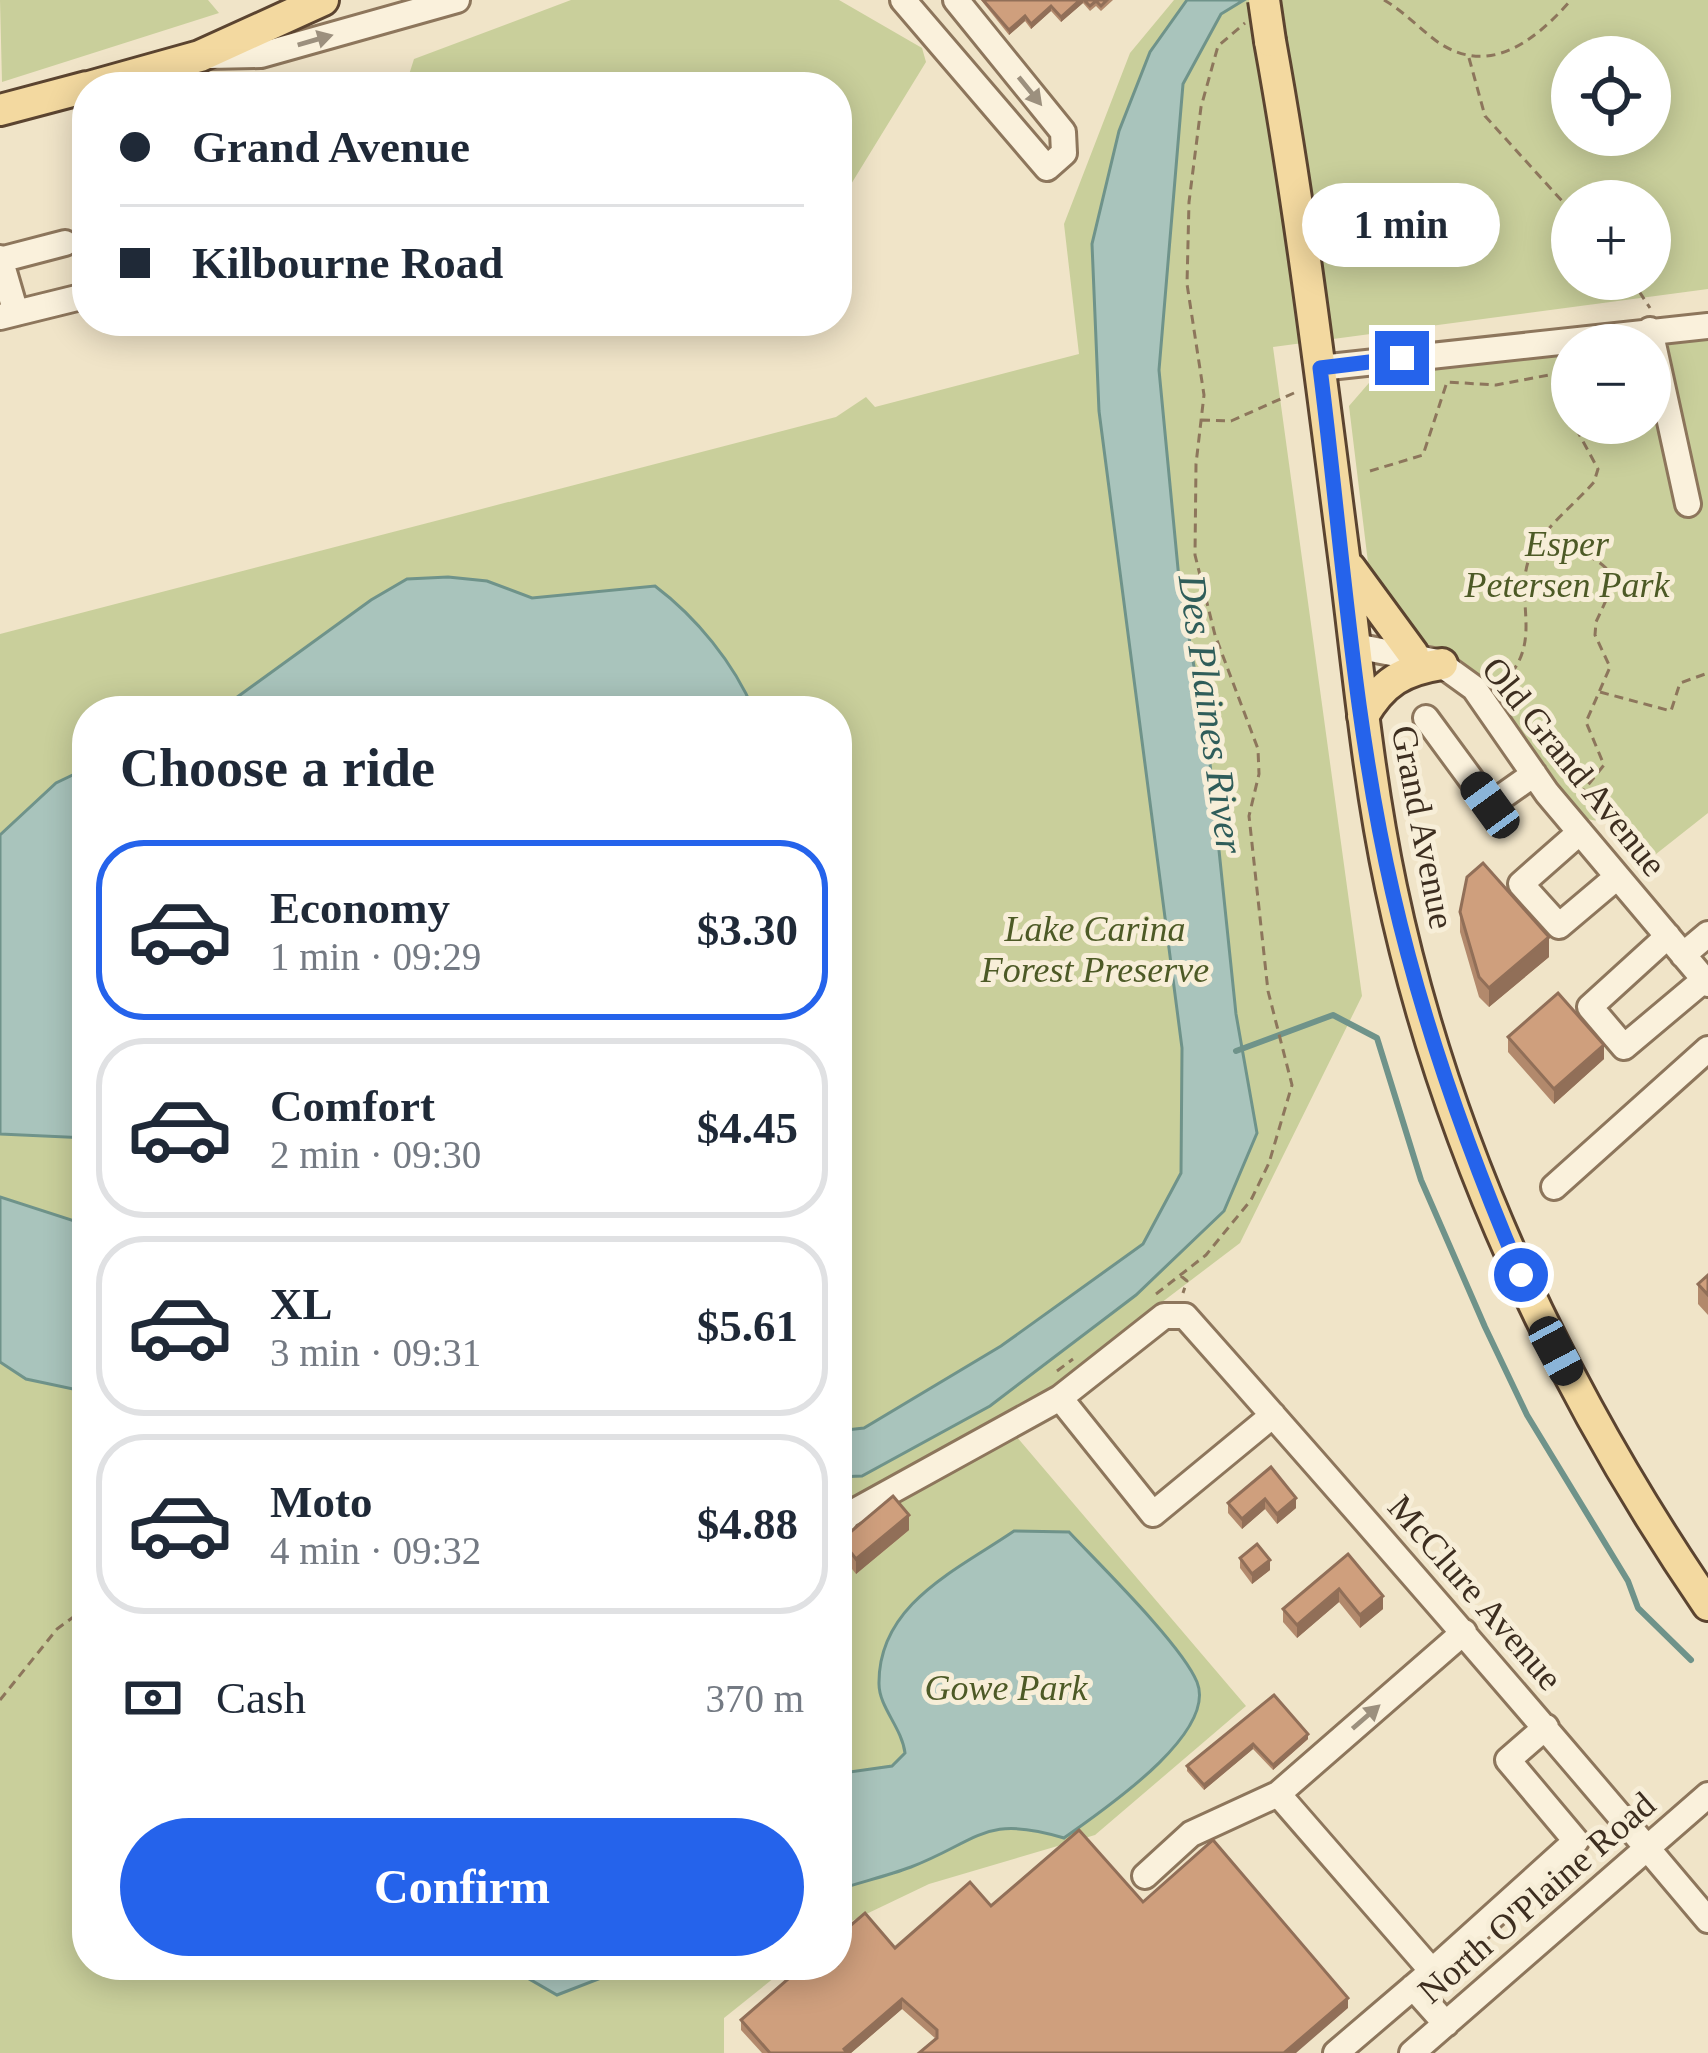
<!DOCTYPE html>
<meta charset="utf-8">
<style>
body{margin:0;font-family:Georgia,serif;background:#f6f6f7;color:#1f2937;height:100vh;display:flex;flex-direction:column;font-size:45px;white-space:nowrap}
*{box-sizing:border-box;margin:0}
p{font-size:39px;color:#747a83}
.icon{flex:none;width:66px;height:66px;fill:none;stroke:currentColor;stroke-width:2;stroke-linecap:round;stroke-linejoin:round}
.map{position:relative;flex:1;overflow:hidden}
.side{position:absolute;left:72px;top:696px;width:780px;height:1284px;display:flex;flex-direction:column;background:#fff;border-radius:48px;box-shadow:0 6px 30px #0003}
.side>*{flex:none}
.hud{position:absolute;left:72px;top:72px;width:780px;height:264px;border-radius:48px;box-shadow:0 6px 30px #0003;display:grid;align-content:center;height:264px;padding:0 48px;background:#fff}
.buttons{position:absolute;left:1551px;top:36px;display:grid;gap:24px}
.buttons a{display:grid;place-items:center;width:120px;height:120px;border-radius:50%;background:#fff;box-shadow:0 6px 30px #0003;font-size:60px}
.end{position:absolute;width:54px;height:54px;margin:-27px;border:15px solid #2563eb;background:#fff;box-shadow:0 0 0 6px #fff}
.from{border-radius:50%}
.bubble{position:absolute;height:84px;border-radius:42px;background:#fff;box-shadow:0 6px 30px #0003;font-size:39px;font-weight:700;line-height:84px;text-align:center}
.car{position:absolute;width:36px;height:72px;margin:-36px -18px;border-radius:15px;box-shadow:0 0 9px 3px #0007;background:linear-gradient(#222 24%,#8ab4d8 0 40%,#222 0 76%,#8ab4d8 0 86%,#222 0)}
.hud b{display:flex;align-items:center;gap:42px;height:114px;font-size:45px}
.hud b+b{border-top:3px solid #e0e1e3}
.hud i{width:30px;height:30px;background:#1f2937}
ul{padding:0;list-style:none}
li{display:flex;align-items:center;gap:36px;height:180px;margin:0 24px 18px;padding:0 24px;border:6px solid #e0e1e3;border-radius:48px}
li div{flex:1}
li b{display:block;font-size:45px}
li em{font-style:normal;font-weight:700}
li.active{border-color:#2563eb}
li>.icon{width:108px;height:108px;stroke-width:1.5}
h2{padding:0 48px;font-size:54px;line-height:144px}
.pay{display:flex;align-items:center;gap:30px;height:132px;padding:0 48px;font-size:45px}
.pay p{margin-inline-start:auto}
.primary-button{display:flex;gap:24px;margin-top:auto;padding:24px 48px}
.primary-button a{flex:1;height:138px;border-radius:72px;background:#2563eb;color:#fff;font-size:48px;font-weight:700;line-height:138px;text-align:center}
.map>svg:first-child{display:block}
</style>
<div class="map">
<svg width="1708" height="2053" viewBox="0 0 1708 2053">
<rect width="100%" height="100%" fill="#f0e4c8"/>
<!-- green -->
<path fill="#c9cf9b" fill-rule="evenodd" d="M0 0H208L219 13 2 82Z
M571 0H839L922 48 926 62 837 207V87H410L407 81 414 59Z
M1174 0H1708V289L1273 347 1362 996 1240 1243 1004 1422 1246 1706 1095 1835 929 1884 837 1928V711H87V1965H790L724 2018V2053H0V634L836 417 866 397 875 407 1079 354 1064 224 1130 53ZM1572 57H1650V135H1572ZM1572 201H1650V279H1572Z
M1708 338V813L1651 858 1613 814 1597 821 1583 818 1487 682 1457 657 1423 642 1370 579 1349 406 1375 376 1572 353V423H1650V345H1646Z"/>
<!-- water -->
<path fill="#a9c4bc" stroke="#6f938a" stroke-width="3" d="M1187 0H1244L1221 14 1183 84 1159 370 1179 579 1209 754 1236 1014 1257 1133 1224 1211 1136 1295 990 1406 862 1476 837 1477V1431L864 1428 1001 1346 1143 1244 1181 1173 1182 1048 1099 411 1092 244 1119 131 1150 52Z
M448 577 487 581 532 598 655 586C696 617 734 663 754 711H218L371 600 407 579Z
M79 772 87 773V1138L0 1134V835L56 783Z
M0 1197 87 1225V1392L26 1379 0 1362Z
M1014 1531 1069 1532C1099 1564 1182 1645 1197 1682 1218 1734 1100 1812 1064 1838 984 1814 980 1840 911 1867 887 1876 861 1882 837 1890V1763L850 1772 892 1766 905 1753C902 1728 879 1707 879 1684 878 1604 957 1570 1014 1531Z
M505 1965H659L633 1973 624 1969 557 1995Z"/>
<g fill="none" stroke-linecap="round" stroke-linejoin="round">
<!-- stream -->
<path stroke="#6f938a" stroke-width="6" d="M1236 1051 1333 1015 1377 1038 1421 1180 1485 1327 1527 1415 1628 1581 1638 1608 1691 1660"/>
<defs>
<path id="minor" d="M903 0 1047 168 1064 153 1063 132 956 0
M209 56 261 55 457 0
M0 258 16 313 0 317
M0 260 65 243
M16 313 81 297
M1650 330 1688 504
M1320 368 1708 326
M1355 646 1438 662 1474 688 1547 793 1708 984
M1426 718 1490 805 1534 774
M1580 832 1521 884 1559 926 1617 877
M1668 936 1590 1007 1624 1047 1705 979
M1683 955 1708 934
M1554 1187 1708 1049
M1273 1415 1153 1514 1060 1398 1164 1316H1185C1362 1515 1536 1716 1708 1920
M837 1530 848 1515 1060 1398
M1278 1794 1432 1971 1576 1841 1508 1760 1546 1727
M1145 1876 1191 1834 1278 1794 1464 1632
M1413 1987 1446 2024
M1336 2053 1432 1971
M1412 2053 1708 1795"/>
<path id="major" d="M1270 41C1302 217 1323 395 1346 572 1359 677 1369 783 1391 887 1445 1144 1560 1389 1708 1605
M89 87 200 56 323 0
M0 110 87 87
M1350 568 1413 654
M1363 716C1383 682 1403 670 1442 664"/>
</defs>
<!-- minor casing -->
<use href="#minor" stroke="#8d765c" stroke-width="30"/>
<!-- major casing -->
<use href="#major" stroke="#5b4430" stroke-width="36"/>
<!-- path -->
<path stroke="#8d765c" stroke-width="3" stroke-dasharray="9 6" stroke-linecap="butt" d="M1384 0C1403 11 1418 27 1435 40 1488 79 1535 41 1571 0
M1469 58 1485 116 1572 212
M1631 279 1650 308
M1201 420 1231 421 1294 393
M1572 420V421
M1370 471 1423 455 1447 382 1496 385 1549 375 1572 390
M1547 534C1569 549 1605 557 1615 581L1596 622 1595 635 1610 667 1586 722 1604 765 1579 796
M1501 684C1548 642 1510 596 1532 552 1546 526 1575 504 1594 482L1598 469 1573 423
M1600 692 1671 711 1680 683 1708 673
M1181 1276 1187 1281 1183 1293
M1156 1294 1206 1255 1251 1200 1269 1163 1292 1085 1268 991 1249 816 1259 774 1258 749 1215 635 1195 555 1196 464 1204 395 1187 284 1189 202 1201 107 1218 46 1245 23
M1057 1371 1073 1359
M837 1488 852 1487
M0 1700 57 1629 87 1607"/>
<!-- minor -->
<use href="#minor" stroke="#faf1dc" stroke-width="24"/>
<!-- major -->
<use href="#major" stroke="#f3d9a0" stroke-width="30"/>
<defs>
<path id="major-bridge" d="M1264 0 1270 41"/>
</defs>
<!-- major-bridge casing -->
<use href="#major-bridge" stroke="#5b4430" stroke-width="36" stroke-linecap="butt"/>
<!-- major-bridge -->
<use href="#major-bridge" stroke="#f3d9a0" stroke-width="30"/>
</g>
<!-- wall -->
<path fill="#b2896c" d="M981 0H1113L1101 11 1096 6 1090 11 1083 3 1061 22 1051 11 1031 29 1025 21 1009 35Z
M1460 912 1549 957 1489 1007 1479 997 1460 932Z
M1508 1037 1604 1059 1554 1104 1508 1052Z
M1708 1275V1315L1698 1304V1284Z
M1271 1467 1296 1508 1277 1524 1265 1509 1242 1529 1228 1513V1503Z
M909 1530 856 1574 841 1555V1540Z
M1348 1554 1383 1609 1360 1628 1339 1602 1297 1638 1283 1622V1609Z
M1240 1558 1270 1570 1252 1584 1240 1568Z
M1274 1695 1308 1739 1273 1770 1253 1749 1204 1790 1187 1771V1766Z
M1143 1902 1348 2008 936 2039 902 2009 851 2053H762L741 2030V2020L991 1906Z"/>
<!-- shaded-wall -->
<path fill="#916f58" d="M1080 0H1083V3L1061 22V17Z
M1051 6V11L1031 29V24Z
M1025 16V21L1009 35V30Z
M1549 937V957L1489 1007V988Z
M1604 1045V1059L1554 1104V1089Z
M1296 1498V1508L1277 1524V1514Z
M1265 1499V1509L1242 1529V1519Z
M909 1515V1530L856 1574V1559Z
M1270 1560V1570L1252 1584V1574Z
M1339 1589V1602L1297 1638V1625Z
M1383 1596V1609L1360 1628V1615Z
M1308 1734V1739L1273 1770V1765Z
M1253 1744V1749L1204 1790V1785Z
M1348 1998V2008L1296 2053H1284Z
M902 1999V2009L851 2053H844V2049Z"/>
<!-- building -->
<path fill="#cf9f7d" stroke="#916f58" stroke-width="3" d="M983 0H1080L1061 17 1051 6 1031 24 1025 16 1009 30Z
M1084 0H1107L1101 6 1096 1 1090 6Z
M1483 863 1549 937 1489 988 1479 977 1460 912 1467 877Z
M1558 993 1604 1045 1554 1089 1508 1037Z
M1708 1275V1295L1698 1284Z
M1271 1467 1296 1498 1277 1514 1265 1499 1242 1519 1228 1503Z
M893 1496 909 1515 856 1559 841 1540Z
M1257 1544 1270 1560 1252 1574 1240 1558Z
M1348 1554 1383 1596 1360 1615 1339 1589 1297 1625 1283 1609Z
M1274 1695 1308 1734 1273 1765 1253 1744 1204 1785 1187 1766Z
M1079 1830 1143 1902 1213 1840 1348 1998 1284 2053H919L937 2038V2030L902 1999 844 2049 847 2053H770L741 2020 804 1965H837V1937L865 1913 895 1948 970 1882 991 1906Z"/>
<!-- one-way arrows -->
<defs><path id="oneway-solid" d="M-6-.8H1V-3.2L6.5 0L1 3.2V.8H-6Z" transform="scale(3)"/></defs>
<g fill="#9c907e">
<use href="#oneway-solid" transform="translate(315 40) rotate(-16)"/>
<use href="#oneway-solid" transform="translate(1030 91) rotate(51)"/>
<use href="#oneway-solid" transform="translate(1366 1717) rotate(-41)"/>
</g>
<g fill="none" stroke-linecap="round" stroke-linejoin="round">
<!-- route -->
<path stroke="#2563eb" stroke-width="15" d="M1402 358 1320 368C1342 542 1353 722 1393 894 1423 1025 1468 1151 1521 1275"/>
</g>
<g text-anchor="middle" stroke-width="10" stroke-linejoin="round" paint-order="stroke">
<!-- park labels -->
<g font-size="36" font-style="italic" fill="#4d5a26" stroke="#f7eed8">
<text x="1567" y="556">Esper<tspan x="1567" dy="41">Petersen Park</tspan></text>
<text x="1095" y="941">Lake Carina<tspan x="1095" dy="41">Forest Preserve</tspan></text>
<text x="1006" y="1700">Gowe Park</text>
</g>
<!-- street labels -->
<g font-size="36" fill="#3d2e20" stroke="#f7eed8">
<text transform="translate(1575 766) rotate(51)" y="13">Old Grand Avenue</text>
<text transform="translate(1424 827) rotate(79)" y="13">Grand Avenue</text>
<text transform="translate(1476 1592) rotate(49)" y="13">McClure Avenue</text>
<text transform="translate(1536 1897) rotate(-41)" y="13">North O'Plaine Road</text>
</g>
<!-- water labels -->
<g font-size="39" font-style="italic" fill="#2f5d5a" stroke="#f7eed8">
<text transform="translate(1212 714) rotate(82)" y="14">Des Plaines River</text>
</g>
</g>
</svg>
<div class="buttons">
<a><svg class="icon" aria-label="locate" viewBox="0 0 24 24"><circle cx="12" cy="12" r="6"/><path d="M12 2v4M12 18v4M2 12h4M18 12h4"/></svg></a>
<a>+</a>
<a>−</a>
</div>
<i class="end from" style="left:1521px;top:1275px"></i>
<i class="end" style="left:1402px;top:358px"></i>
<div class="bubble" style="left:1302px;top:183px;width:198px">1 min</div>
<i class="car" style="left:1490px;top:805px;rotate:324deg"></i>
<i class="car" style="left:1556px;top:1351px;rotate:152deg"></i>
<div class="hud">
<b><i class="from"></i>Grand Avenue</b>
<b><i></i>Kilbourne Road</b>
</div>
<section class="side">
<h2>Choose a ride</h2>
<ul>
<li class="active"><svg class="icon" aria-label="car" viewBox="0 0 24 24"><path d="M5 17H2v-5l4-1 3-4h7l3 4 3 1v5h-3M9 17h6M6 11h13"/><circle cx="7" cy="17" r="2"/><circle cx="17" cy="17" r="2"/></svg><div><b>Economy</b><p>1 min · 09:29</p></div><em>$3.30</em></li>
<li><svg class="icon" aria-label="car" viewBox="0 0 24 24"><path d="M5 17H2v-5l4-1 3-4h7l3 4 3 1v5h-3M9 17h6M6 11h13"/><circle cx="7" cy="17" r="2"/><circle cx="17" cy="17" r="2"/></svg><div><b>Comfort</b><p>2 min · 09:30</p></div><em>$4.45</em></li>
<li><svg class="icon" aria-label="car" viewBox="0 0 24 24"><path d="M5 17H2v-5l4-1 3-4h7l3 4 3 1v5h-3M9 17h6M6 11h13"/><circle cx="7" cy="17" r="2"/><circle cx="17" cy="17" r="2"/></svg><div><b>XL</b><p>3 min · 09:31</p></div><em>$5.61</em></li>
<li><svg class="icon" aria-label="car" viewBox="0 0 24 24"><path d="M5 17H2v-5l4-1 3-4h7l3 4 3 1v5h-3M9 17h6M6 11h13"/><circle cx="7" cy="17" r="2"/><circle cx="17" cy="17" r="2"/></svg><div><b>Moto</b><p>4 min · 09:32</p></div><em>$4.88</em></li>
</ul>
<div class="pay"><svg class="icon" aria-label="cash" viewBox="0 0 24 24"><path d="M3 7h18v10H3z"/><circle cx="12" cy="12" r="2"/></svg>Cash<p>370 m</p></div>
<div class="primary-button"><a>Confirm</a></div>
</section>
</div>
